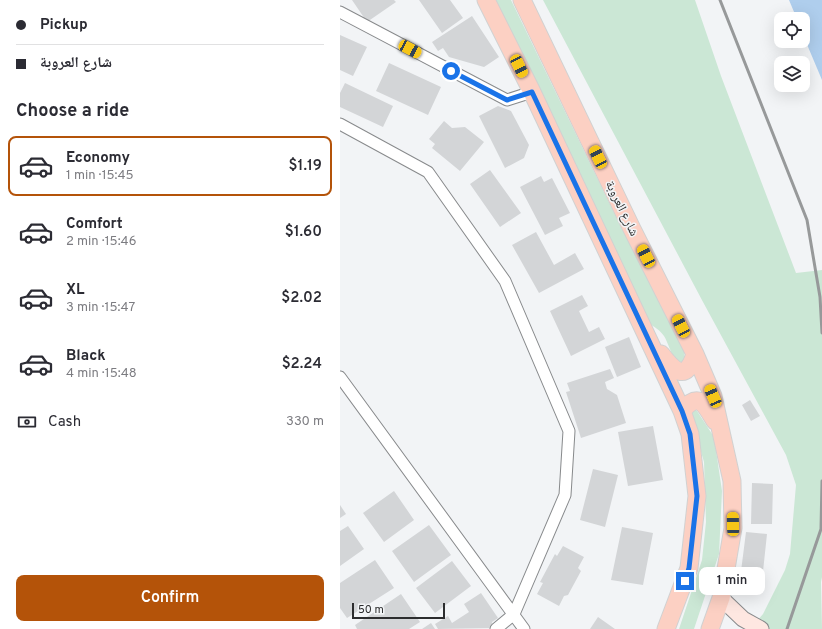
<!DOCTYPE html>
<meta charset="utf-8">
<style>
body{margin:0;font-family:Overpass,"Noto Naskh Arabic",sans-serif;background:#f7f7f7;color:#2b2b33;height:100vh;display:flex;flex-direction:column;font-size:15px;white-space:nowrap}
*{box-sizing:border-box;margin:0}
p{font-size:13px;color:#7c7c81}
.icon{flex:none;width:22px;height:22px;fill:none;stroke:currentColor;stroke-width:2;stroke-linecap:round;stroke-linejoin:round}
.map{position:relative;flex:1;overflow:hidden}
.drawer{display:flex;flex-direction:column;background:#fff;width:340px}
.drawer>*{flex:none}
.hud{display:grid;align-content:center;height:88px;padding:0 16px;background:#fff}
.controls{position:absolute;left:434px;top:12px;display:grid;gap:8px}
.controls a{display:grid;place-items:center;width:36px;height:36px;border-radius:8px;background:#fff;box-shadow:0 4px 16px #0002;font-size:20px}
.scale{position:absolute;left:12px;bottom:10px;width:93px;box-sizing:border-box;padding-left:4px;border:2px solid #2c2d2e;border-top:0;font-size:11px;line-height:14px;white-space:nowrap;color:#2c2d2e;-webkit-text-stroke:3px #f2f4f6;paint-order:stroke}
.end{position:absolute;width:18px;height:18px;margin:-9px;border:5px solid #1a73e8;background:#fff;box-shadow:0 0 0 2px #fff}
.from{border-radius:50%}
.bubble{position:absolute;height:28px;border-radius:8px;background:#fff;box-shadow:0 4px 16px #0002;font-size:13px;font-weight:600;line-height:28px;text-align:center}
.car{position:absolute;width:12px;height:24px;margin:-12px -6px;border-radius:5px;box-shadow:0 0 3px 1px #0007;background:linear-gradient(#f5c518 24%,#345 0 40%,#f5c518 0 76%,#345 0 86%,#f5c518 0)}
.hud b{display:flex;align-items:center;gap:14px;height:38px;font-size:15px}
.hud b+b{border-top:1px solid #e1e1e2}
.hud i{width:10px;height:10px;background:#2b2b33}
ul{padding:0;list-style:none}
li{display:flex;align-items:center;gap:12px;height:60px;margin:0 8px 6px;padding:0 8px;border:2px solid transparent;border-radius:8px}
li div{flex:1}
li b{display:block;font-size:15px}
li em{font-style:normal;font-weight:600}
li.current{border-color:#b45309}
li>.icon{width:36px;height:36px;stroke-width:1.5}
h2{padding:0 16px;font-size:18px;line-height:48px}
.pay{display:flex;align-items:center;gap:10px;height:44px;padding:0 16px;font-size:15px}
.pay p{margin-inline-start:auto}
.primary-button{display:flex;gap:8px;margin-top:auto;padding:8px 16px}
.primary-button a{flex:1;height:46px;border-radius:8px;background:#b45309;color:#fff;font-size:16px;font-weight:600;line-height:46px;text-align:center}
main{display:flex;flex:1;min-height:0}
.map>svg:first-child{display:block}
</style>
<main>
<section class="drawer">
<div class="hud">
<b><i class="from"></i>Pickup</b>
<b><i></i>شارع العروبة</b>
</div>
<h2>Choose a ride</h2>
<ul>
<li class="current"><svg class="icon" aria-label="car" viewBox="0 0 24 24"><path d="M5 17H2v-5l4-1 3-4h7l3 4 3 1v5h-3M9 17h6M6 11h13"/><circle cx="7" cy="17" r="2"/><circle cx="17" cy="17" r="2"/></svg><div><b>Economy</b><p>1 min · 15:45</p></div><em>$1.19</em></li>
<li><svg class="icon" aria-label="car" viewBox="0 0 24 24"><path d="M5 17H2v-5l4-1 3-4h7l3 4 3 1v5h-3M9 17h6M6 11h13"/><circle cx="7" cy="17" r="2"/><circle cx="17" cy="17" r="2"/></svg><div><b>Comfort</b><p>2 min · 15:46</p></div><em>$1.60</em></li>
<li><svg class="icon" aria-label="car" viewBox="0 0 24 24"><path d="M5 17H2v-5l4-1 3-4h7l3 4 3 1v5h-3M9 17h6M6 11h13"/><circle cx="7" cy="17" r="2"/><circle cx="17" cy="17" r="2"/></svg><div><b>XL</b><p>3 min · 15:47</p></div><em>$2.02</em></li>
<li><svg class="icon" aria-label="car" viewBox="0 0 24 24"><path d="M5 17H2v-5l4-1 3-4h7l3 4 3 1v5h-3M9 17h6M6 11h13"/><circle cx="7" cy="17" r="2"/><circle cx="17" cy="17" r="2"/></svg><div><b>Black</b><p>4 min · 15:48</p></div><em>$2.24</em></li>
</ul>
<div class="pay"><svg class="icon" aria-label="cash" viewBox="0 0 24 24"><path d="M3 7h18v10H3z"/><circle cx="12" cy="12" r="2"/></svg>Cash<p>330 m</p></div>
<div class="primary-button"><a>Confirm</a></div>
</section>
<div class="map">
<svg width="482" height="629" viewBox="0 0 482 629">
<rect width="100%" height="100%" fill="#f2f4f6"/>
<!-- green -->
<path fill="#cbe7d5" d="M156 0H171L279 223 344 351 345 360 342 362C332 361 329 344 324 336 320 330 314 327 309 323Z
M203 0H355L381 76 456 273 482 270V577L481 582 482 629H410L423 614 445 570 450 554 456 485 446 455 363 302Z
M354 409 357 411 374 437 382 491 379 554 354 629H339L362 560 366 522 364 462 351 417V410Z"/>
<!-- water -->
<path fill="#afceed" d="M449 0H482V80L463 35V19H457Z"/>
<!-- building -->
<path fill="#d3d5d7" d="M12 0H54L56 2 27 22Z
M79 0H110L123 18 102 33Z
M132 16 159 57 144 67 109 57 103 48 98 51 92 42Z
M0 35 27 47 13 76 0 70Z
M49 63 101 87 88 115 36 91Z
M5 83 53 106 43 127 0 107V93Z
M158 106 171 111 189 145 184 158 165 168 139 116Z
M104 121 112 128 125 127 144 142 120 171 92 148 95 144 89 139Z
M150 170 181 213 160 227 130 184Z
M201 176 204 182 212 178 230 213 219 218 223 226 205 235 180 187Z
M196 232 214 265 235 253 244 269 199 293 172 245Z
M242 295 248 306 239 311 249 332 259 327 265 339 231 356 210 311Z
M289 337 301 367 277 377 265 347Z
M270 369 274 378 265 382 267 389 277 395 286 423 241 438 226 392 230 391 227 383Z
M410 400 420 416 411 421 402 405Z
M313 426 323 480 288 486 278 432Z
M253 469 278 475 265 527 240 520Z
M412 483 433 484 432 524H411Z
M54 491 74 520 44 542 23 513Z
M0 505 6 514 0 518Z
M89 525 111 555 74 582 52 551Z
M8 526 24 549 0 566V531Z
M282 527 313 533 303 585 271 580Z
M406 532 427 534 421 590 399 587Z
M223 546 244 557 238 568 241 571 228 595 224 596 219 606 197 594 203 583 200 582 215 554 217 556Z
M35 560 54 588 7 618 0 608V583Z
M112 561 131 586 95 613 76 588Z
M141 593 158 618 152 622 153 628 98 629 95 624 108 616 112 623 129 612 124 604Z
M61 594 80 622 69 629H17L15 625Z
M258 617 275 629H250Z
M91 623 95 629H82Z"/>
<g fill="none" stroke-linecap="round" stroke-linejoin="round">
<defs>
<path id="street" d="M0 12 167 100 192 92
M0 124 88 172 165 281 229 431 225 495 174 614 156 629
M0 377 184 629"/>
<path id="secondary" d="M381 598 403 619 421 629"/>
<path id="primary" d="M146 0 192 92 342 411 350 434 357 496 349 568 326 629
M182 0 292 229 355 354 373 396 392 481 393 528 381 598 370 629
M321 354C334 371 346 383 355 354
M342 411C359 390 365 405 375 421"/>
</defs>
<!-- street casing -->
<use href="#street" stroke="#888a8c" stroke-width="13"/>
<!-- secondary casing -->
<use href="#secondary" stroke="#888a8c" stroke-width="17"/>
<!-- primary casing -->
<use href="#primary" stroke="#d1d1d1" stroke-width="19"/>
<!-- street -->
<use href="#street" stroke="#fff" stroke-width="11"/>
<!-- secondary -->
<use href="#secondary" stroke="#fee7e1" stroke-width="15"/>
<!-- primary -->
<use href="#primary" stroke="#fcd0c3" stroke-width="17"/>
<!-- rail -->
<path stroke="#97999a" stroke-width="3" d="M380 0 467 220 480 297 482 333
M447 629 481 529 482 481"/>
</g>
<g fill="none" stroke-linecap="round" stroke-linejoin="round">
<!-- route -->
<path stroke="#1a73e8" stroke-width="5" d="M111 71 167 100 192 92 342 411 350 434 357 496 349 568 345 581"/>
</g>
<g text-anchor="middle" stroke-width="3" stroke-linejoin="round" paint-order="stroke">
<!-- street labels -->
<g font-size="13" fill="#2c2d2e" stroke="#f2f4f6">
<text transform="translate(283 208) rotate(64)" y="5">شارع العروبة</text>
</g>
</g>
</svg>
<div class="controls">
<a><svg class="icon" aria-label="locate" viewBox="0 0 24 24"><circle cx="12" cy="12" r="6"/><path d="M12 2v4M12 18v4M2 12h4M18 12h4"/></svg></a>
<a><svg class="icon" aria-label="layers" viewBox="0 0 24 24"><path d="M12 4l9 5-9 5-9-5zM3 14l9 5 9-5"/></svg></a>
</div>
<div class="scale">50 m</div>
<i class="end from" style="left:111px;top:71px"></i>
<i class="end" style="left:345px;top:581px"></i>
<div class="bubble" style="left:359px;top:567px;width:66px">1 min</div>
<i class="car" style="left:70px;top:49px;rotate:118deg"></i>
<i class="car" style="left:179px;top:66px;rotate:154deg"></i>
<i class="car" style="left:258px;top:157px;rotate:334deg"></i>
<i class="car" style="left:306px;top:256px;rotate:333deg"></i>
<i class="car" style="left:341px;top:326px;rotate:333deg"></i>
<i class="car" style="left:373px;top:396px;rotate:337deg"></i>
<i class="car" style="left:393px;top:524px;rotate:359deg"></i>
</div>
</main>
